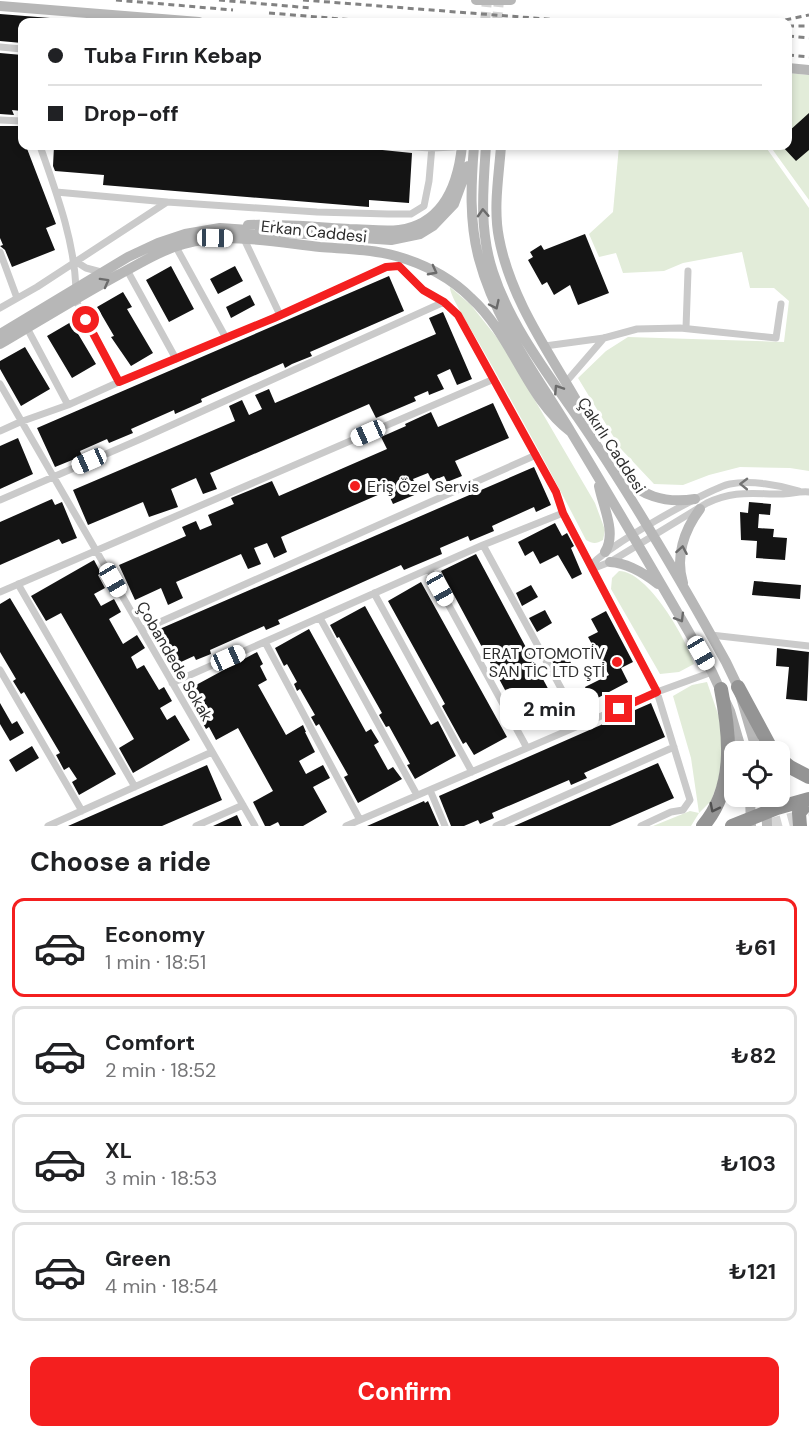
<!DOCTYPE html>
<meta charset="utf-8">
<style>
body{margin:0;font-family:"DM Sans",sans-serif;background:#f6f6f6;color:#202124;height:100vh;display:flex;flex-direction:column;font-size:22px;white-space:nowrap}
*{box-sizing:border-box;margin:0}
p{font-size:20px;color:#757577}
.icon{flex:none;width:33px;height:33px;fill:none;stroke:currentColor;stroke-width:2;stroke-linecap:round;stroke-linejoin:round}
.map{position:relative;height:826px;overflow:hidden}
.side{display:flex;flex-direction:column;background:#fff;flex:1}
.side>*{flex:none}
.hud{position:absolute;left:18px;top:18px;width:774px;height:132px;border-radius:12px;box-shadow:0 3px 9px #0003;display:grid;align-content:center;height:132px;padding:0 30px;background:#fff}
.tools{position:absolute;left:724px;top:741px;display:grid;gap:12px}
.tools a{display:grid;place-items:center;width:66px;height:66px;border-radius:12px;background:#fff;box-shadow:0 3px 9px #0003;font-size:30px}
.end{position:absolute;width:27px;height:27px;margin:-14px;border:8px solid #f41f1f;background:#fff;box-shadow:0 0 0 3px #fff}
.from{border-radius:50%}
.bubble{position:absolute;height:42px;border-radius:12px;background:#fff;box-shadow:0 3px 9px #0003;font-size:20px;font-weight:700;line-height:42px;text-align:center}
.car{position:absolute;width:18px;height:36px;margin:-18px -9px;border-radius:8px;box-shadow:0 0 4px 2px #0007;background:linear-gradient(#fff 24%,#345 0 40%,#fff 0 76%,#345 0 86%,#fff 0)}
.hud b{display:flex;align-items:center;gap:21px;height:57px;font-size:22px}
.hud b+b{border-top:2px solid #e0e0e0}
.hud i{width:15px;height:15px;background:#202124}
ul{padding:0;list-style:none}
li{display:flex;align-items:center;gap:18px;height:99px;margin:0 12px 9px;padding:0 18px;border:3px solid #e0e0e0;border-radius:12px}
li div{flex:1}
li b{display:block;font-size:22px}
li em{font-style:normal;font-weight:700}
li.on{border-color:#f41f1f}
li>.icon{width:54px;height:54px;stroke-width:1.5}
h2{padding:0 30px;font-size:27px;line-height:72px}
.action{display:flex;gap:12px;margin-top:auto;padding:12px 30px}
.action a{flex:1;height:69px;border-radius:12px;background:#f41f1f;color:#fff;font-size:24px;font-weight:700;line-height:69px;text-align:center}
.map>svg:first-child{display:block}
</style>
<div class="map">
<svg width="809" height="826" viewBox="0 0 809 826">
<rect width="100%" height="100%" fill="#fff"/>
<!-- green -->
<path fill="#e2ecd9" d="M788 73 809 75V200L770 146H788Z
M619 146H765L809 208V471L790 468 740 467 709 475 683 485 654 484 621 449 578 378 606 351 628 337 784 342 789 301 774 288H750L742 252 683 263 664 271 623 273 616 253 599 257 589 234 613 212Z
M450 287 471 305 502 344 595 503 605 530 603 540C596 544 593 544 586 540 552 474 516 408 479 343 473 332 449 296 450 287Z
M619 571C648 571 687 640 694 664L679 672 660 674 611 589 612 578Z
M707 682 720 720 723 753 718 782 711 801 699 813 691 826H653L690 811 699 813 691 758 673 696 692 685Z"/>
<!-- building -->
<path fill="#141414" d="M0 14 100 22H22V43L0 41Z
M0 53 22 55V111L12 110 14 115 0 114Z
M809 113V150L796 161 782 146H788V132Z
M0 126H19L22 136V146H26L56 224 46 228 55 250 12 267 5 250 0 246 3 245 0 238Z
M54 146H343L412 153 409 203 369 200V207L103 185 104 175 55 171 53 166Z
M585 234 609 293 578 305 570 285 554 295 547 282 542 285 528 260 533 257 530 252 541 245 544 250Z
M171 266 194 309 169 322 146 280Z
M235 266 243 281 218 294 210 279Z
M389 276 404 311 310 352 312 356 292 364 285 368 283 363 201 399 202 402 175 414 174 410 131 429 133 433 109 443 107 439 80 451 82 456 55 467 37 428Z
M123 292 132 307 127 309 153 353 131 366 111 337 114 336 97 307Z
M250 295 255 305 231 318 226 307Z
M443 312 472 379 457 385 450 369 437 375 444 389 429 395 428 391 414 397 416 401 376 418 369 404 210 473 217 489 203 494 196 478 171 489 178 507 149 517 143 502 88 525 73 490 235 421 229 406 242 400 249 415 262 409 255 395 269 389 275 403 436 334 429 318Z
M71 322 96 364 72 378 47 336Z
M25 347 50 389 21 406 0 369V361Z
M493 403 509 438 455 461 462 476 447 482 444 476 432 481 428 473 413 479 419 493 393 504 387 491 281 537 287 552 274 558 267 543 254 548 261 564 248 569 241 554 176 582 183 598 168 605 161 588 135 600 119 565 186 536 182 527 196 521 200 530 212 525 208 515 234 504 231 498 272 481 279 496 387 449 381 437 406 426 405 424 431 412 438 427Z
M18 438 33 474 0 489V446Z
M534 467 551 505 536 512 534 507 492 526 494 531 470 541 468 536 440 548 442 554 404 570 401 565 278 620 280 624 266 630 264 626 210 650 211 654 196 660 194 656 170 667 155 631Z
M52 499 55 505 62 502 77 538 62 544 59 539 0 565V522Z
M749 502 771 504 770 515 759 514 758 528 774 529 773 537 787 538 785 560 756 558 757 541 741 540 740 512 748 513Z
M555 523 562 536 567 533 574 546 571 548 582 574 572 579 558 555 540 564 533 551 525 556 518 542Z
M476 554 560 711 526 729 441 571Z
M94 560 101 573 98 575 105 588 94 594 101 606 114 599 121 612 109 619 123 644 137 635 145 648 131 657 137 669 144 665 159 690 164 687 172 701 160 708 167 720 175 715 190 740 133 773 119 748 134 739 61 613 46 621 31 596Z
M754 581 801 585 800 599 752 595Z
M421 582 507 737 474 755 466 742 463 744 442 706 445 704 388 601Z
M531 585 538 597 522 606 516 593Z
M10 598 116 774 79 795 72 782 77 779 69 767 64 770 56 755 60 753 24 692 21 694 13 681 16 679 0 652V604Z
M365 606 431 725 438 721 456 756 415 779 407 765 410 764 389 726 386 727 379 715 382 713 339 637 337 638 330 625Z
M545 610 552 623 537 632 529 618Z
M606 611 633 662 621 668 628 682 592 701 585 687 609 675 588 637 598 632 591 619Z
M309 629 366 732 371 729 379 742 374 745 388 770 393 767 402 779 358 803 344 777 348 775 319 724 316 726 311 717 315 715 300 689 297 691 294 684 297 682 287 664 284 666 275 648Z
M777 648 809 652 807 701 786 699 789 667 776 666Z
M564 649 571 663 557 670 550 657Z
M257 652 263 664 260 666 267 680 258 685 286 735 303 725 306 732H305L315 752 299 761 306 774 323 765 330 778 313 787 327 812 303 826H280L278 822 270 826H265L253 802 273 791 238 728 216 740 209 727 206 729 185 691Z
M0 703 12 724 17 721 24 733 10 741 0 724Z
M651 703 665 737 584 773 587 778 571 785 569 780 492 813 494 818 480 824 478 820 464 826H451L439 796Z
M32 746 39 758 16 772 9 760Z
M658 763 674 798 610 826H514Z
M207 765 222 800 162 826H68Z
M424 801 425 803 428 801 439 826H367Z
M237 815 242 826H213Z"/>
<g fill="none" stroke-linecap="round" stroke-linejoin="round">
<!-- secondary-tunnel -->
<path stroke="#d5d5d5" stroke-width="10" stroke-dasharray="10 5" stroke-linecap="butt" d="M485 22 487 0
M497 22 499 0"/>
<!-- highway-tunnel -->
<path stroke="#d5d5d5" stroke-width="14" stroke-dasharray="14 7" stroke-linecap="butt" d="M768 826 809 815"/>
<!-- street -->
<path stroke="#cacaca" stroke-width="7" d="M0 47 22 49
M0 120 22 121
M40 146C56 192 74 239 76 288
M394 146 432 148 454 147
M56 192 167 202
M244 239 280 315
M176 247 226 338
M0 252 17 298
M75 261 86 268 101 272
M127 270 176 359
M75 299 119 382
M0 308 37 287 167 202 317 212 388 214H411L424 206 429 181 432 146
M27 328 68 405
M686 328 688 271
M545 346 604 338 637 329 680 328 776 338 781 304
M566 382 604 338
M0 384 255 826
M0 431 20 422 68 405 119 382 274 318 386 267 399 266 423 290 444 302 458 315 556 492 563 513 657 692 690 800 683 810 671 812 641 826
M0 500 143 438 444 302
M483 545 581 725
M591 566 597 567 610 562 707 503C734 490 752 494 781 494 790 494 799 491 809 492
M591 566C600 550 709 488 730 484 751 480 779 485 799 491
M429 569 527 748
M18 584 135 787
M0 592 494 379
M374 593 472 772
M320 618 417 795
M142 630 536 455
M711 635 809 646
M265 642 360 820
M0 670 82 811
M172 683 483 545 563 513
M430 790 445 826
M48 826 212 752
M196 826 243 805
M346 826 657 692 712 672
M496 826 674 747"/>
<!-- secondary -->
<path stroke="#b7b7b7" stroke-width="10" d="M476 0H511
M0 6 199 22
M788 68 809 70
M474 146C471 183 469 222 479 259 496 323 537 376 571 432 619 511 665 591 712 672L730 711 742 752
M486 146C483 188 479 231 493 272 513 334 560 389 595 443 642 514 685 588 726 662L738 687 757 752
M501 146C499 175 493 208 499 238 511 302 552 356 583 412L590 429
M248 225C281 224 315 227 349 229 365 229 383 232 399 230 444 224 458 184 462 146
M0 334 128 257 158 243 185 234 220 228 391 240 420 234 433 226 454 204 468 166
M0 344C39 321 78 297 118 275 139 264 161 250 184 244 228 232 275 242 320 247 345 249 372 249 396 256 424 264 451 278 471 298 513 336 526 398 571 432
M618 475C643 495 662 504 695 499
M599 486C603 507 617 533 605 552
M610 562C628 563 644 573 658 584
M683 583C675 557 684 530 700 509
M750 796 751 826
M766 796 767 826"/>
<!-- highway -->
<path stroke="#949494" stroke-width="14" d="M738 687 773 752
M780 759 790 767 809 777
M703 826C736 787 730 735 721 689
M732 826 777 808 809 799
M800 826 799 813 809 801"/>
<!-- rail -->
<path stroke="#828282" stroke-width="3" stroke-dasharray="6 4.5" stroke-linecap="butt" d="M116 0 233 10
M219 0 311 8
M303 0 585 22
M269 13 379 22
M775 22 809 15
M788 26H809
M788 36 809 38
M788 55 809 57"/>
</g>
<!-- one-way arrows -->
<defs><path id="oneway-chevron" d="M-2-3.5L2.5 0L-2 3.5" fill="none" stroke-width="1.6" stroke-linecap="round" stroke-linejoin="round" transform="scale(1.5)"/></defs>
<g stroke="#6b6b6b">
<use href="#oneway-chevron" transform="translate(483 213) rotate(-93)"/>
<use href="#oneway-chevron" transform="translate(433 271) rotate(28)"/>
<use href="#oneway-chevron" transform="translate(105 282) rotate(-29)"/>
<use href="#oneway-chevron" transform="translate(495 305) rotate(65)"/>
<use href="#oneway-chevron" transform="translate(558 389) rotate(-123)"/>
<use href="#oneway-chevron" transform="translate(682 550) rotate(-80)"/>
<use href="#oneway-chevron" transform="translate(680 618) rotate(59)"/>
</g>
<use stroke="#747474" href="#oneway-chevron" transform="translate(744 484) rotate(-179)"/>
<use stroke="#515151" href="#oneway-chevron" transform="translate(714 808) rotate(117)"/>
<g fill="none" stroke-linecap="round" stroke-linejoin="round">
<!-- route -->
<path stroke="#f41f1f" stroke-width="8" d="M86 320 119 382 274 318 386 267 399 266 423 290 444 302 458 315 556 492 563 513 657 692 619 709"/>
</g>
<!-- markers -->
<g fill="#f41f1f" stroke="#fff" stroke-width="2">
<circle cx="355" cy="486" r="6"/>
<circle cx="617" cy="662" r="6"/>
</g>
<g text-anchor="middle" stroke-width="6" stroke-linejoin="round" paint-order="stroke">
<!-- street labels -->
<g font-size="16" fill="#2d2d2d" stroke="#fff">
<text transform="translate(314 231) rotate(6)" y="6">Erkan Caddesi</text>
<text transform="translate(612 445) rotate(57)" y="6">Çakırlı Caddesi</text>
<text transform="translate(175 661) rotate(60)" y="6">Çobandede Sokak</text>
</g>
<!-- poi labels -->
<g font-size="16" fill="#2d2d2d" stroke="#fff" text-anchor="start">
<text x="367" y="492">Eriş Özel Servis</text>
<text x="605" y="659" text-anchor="end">ERAT OTOMOTİV<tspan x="605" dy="18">SAN TİC LTD ŞTİ</tspan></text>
</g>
</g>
</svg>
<div class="tools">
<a><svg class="icon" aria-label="locate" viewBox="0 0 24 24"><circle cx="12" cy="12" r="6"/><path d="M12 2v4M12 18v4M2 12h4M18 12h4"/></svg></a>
</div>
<i class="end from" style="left:86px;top:320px"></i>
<i class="end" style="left:619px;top:709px"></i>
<div class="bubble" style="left:500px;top:688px;width:99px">2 min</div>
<i class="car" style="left:215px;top:238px;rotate:91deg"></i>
<i class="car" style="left:368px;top:433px;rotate:246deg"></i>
<i class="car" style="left:89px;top:461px;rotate:246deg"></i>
<i class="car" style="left:113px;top:580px;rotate:150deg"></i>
<i class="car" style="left:440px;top:589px;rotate:151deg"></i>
<i class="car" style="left:701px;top:653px;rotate:150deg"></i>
<i class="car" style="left:228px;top:658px;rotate:66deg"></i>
<div class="hud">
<b><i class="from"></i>Tuba Fırın Kebap</b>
<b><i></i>Drop-off</b>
</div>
</div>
<section class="side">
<h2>Choose a ride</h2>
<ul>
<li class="on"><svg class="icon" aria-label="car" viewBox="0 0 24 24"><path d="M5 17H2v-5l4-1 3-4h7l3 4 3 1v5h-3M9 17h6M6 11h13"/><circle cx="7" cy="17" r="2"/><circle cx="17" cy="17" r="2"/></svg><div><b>Economy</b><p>1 min · 18:51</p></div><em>₺61</em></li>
<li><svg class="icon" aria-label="car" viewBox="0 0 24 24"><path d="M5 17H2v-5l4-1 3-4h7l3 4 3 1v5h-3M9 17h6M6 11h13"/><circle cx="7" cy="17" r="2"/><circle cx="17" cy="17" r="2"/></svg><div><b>Comfort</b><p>2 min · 18:52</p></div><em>₺82</em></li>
<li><svg class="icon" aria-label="car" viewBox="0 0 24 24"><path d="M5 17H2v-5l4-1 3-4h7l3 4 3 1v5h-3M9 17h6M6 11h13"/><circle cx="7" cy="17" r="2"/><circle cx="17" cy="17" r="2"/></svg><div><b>XL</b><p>3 min · 18:53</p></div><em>₺103</em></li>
<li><svg class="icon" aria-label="car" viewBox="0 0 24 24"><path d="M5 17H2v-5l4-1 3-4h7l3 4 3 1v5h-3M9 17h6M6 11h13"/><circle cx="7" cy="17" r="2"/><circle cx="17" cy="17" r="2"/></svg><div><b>Green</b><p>4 min · 18:54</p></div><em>₺121</em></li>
</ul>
<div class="action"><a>Confirm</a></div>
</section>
